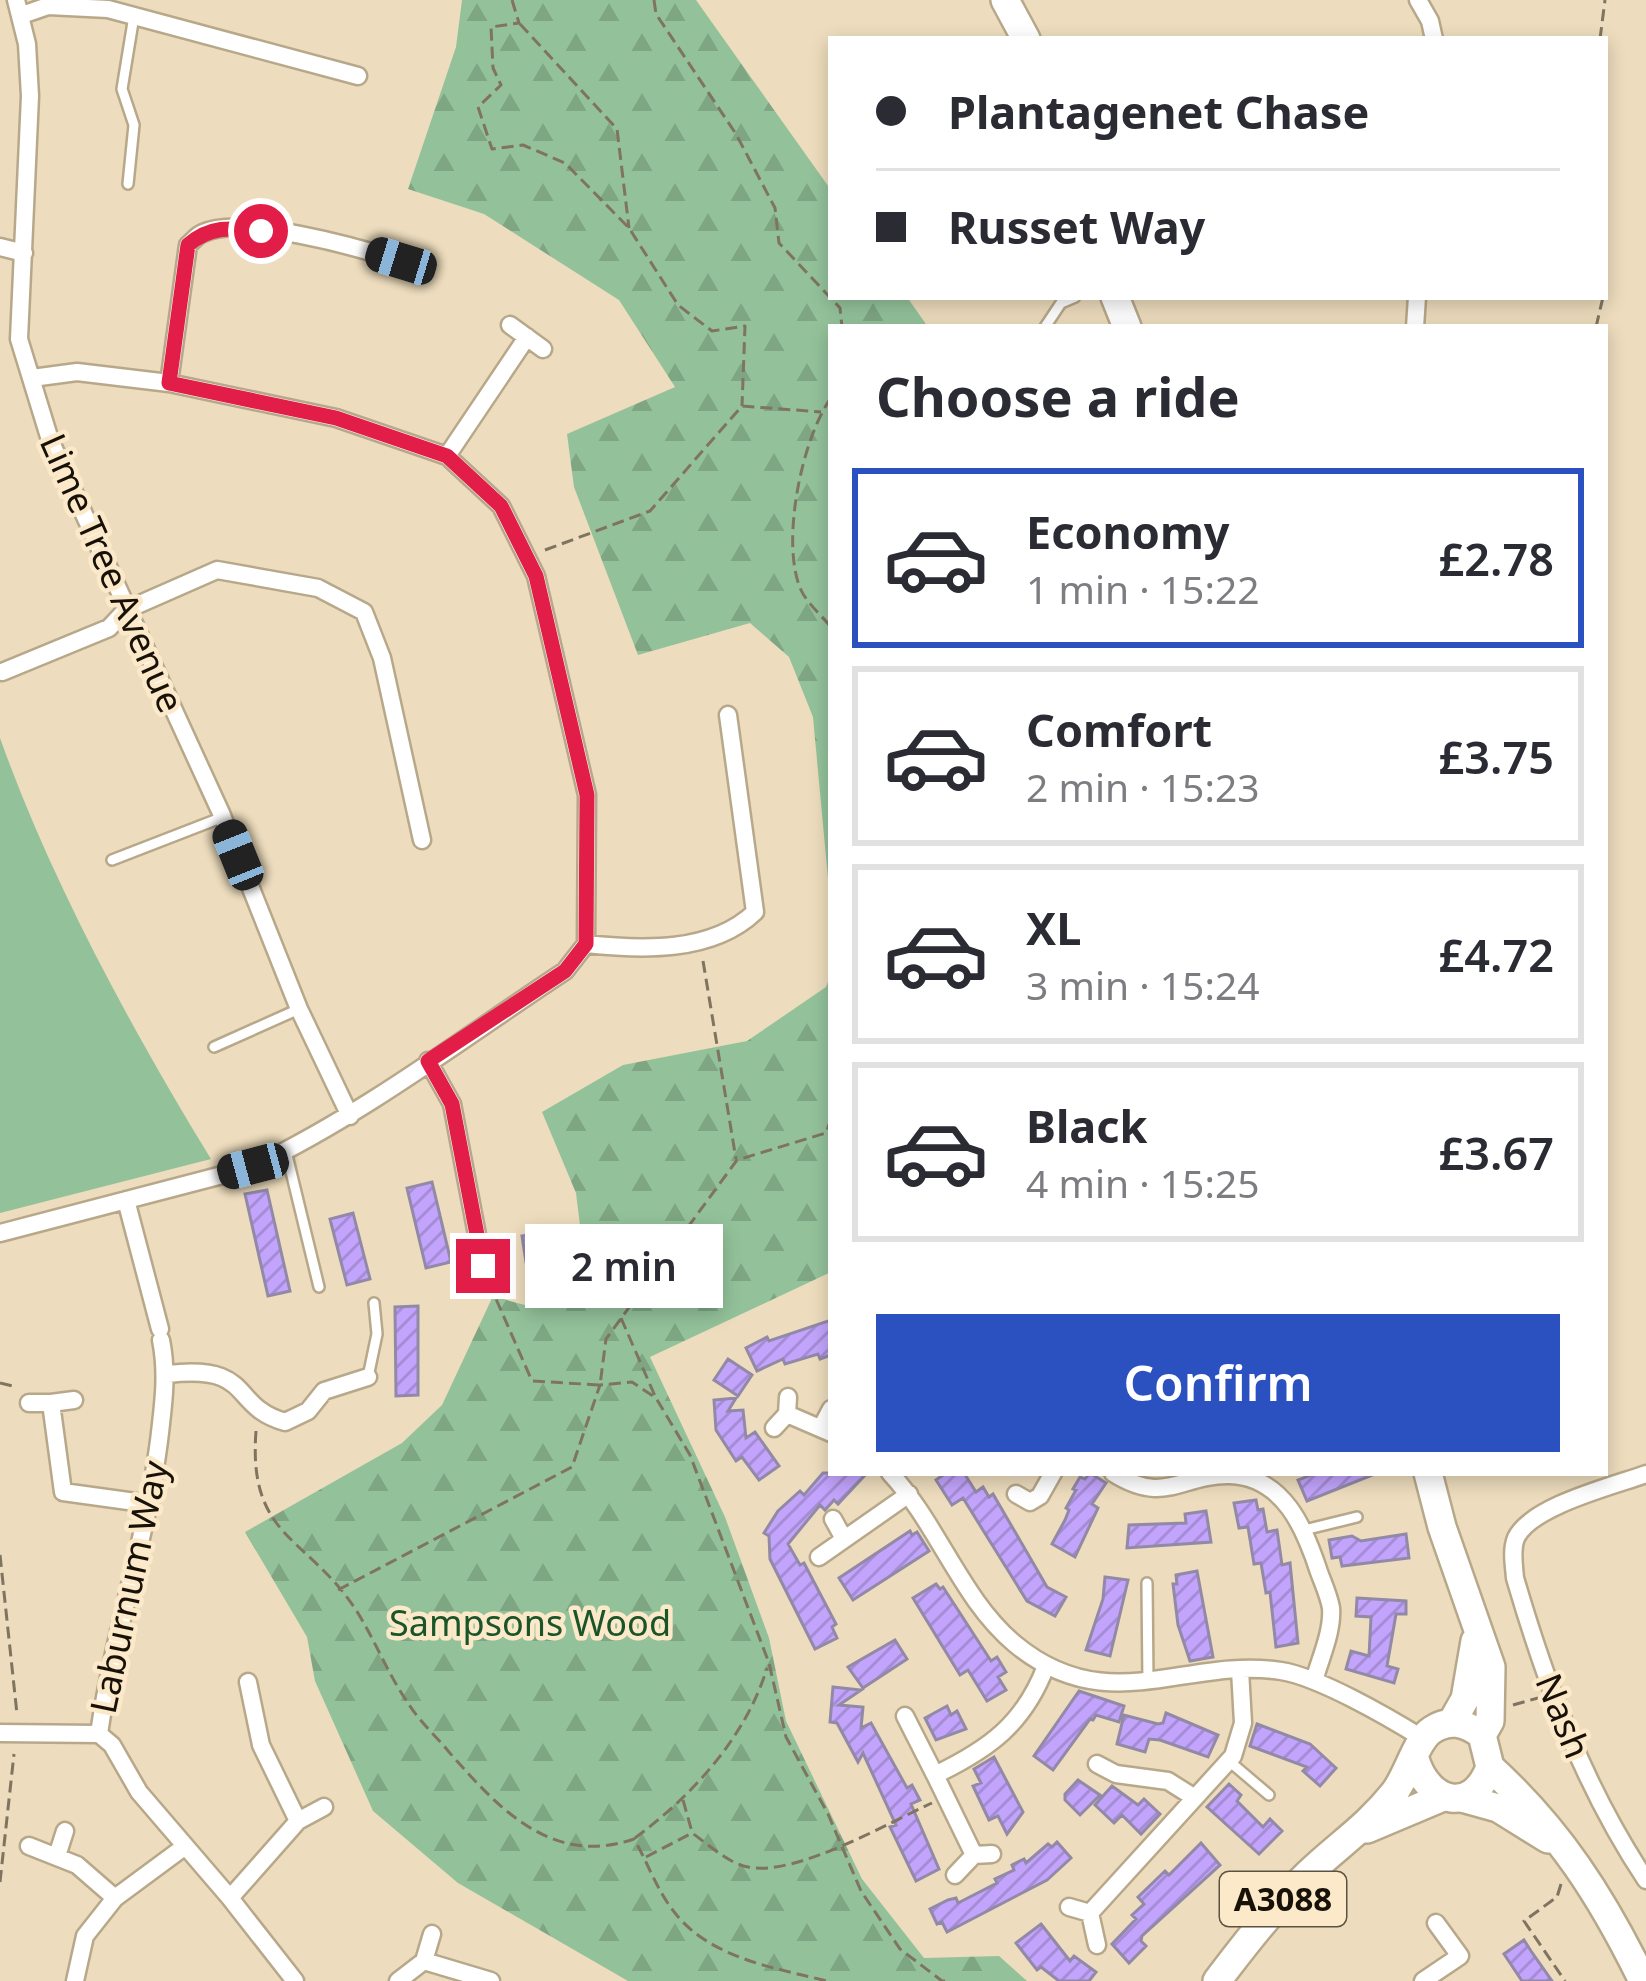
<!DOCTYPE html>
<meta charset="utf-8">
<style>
body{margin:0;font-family:"Noto Sans",sans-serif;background:#f2f2f3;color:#2b2b33;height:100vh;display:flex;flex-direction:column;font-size:45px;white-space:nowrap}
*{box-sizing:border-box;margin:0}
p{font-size:39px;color:#7c7c81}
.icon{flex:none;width:66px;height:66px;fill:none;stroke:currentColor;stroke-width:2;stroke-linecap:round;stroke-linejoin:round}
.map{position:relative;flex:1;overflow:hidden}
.details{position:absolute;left:828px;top:324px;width:780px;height:1152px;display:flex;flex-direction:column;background:#fff;border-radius:0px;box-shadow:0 6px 18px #0003}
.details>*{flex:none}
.top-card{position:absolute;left:828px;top:36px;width:780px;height:264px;border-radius:0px;box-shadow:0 6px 18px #0003;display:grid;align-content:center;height:264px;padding:0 48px;background:#fff}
.end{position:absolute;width:54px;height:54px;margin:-27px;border:15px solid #e11d48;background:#fff;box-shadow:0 0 0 6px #fff}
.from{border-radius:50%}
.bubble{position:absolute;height:84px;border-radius:0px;background:#fff;box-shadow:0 6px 18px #0003;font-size:39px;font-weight:600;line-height:84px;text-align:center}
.car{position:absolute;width:36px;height:72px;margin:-36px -18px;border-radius:15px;box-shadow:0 0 9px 3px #0007;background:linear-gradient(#222 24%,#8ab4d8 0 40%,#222 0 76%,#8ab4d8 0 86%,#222 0)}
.top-card b{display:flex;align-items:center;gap:42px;height:114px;font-size:45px}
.top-card b+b{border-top:3px solid #e1e1e2}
.top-card i{width:30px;height:30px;background:#2b2b33}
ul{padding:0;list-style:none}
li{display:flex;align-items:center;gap:36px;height:180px;margin:0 24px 18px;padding:0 24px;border:6px solid #e1e1e2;border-radius:0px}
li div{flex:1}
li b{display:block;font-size:45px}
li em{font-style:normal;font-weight:600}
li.current{border-color:#2b50bf}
li>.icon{width:108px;height:108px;stroke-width:1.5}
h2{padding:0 48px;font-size:54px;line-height:144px}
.action{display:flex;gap:24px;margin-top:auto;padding:24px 48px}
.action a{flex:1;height:138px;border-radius:0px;background:#2b50bf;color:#fff;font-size:48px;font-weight:600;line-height:138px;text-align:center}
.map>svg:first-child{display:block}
</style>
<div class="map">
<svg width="1646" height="1981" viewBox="0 0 1646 1981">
<defs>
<pattern id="forest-firs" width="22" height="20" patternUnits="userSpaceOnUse" patternTransform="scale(3)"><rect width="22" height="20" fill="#93c29a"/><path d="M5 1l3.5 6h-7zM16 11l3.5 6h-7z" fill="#7ea683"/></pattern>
<pattern id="building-hatch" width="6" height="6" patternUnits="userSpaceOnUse" patternTransform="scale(3)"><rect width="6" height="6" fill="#c2a4fc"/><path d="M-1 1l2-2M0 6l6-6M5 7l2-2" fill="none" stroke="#a68cd6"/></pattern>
</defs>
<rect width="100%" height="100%" fill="#eddcbd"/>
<!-- forest -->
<path fill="url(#forest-firs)" d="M462 0H696L831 190V297H907L928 327H831V911L813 717 789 657 750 623 638 655 574 487 567 434 675 387 619 300 484 214 408 189 456 47Z
M831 974V1272L650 1357 725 1517 769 1638 786 1721 862 1879 924 1958 999 1956 1027 1981H628L458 1883 373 1811 315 1681 307 1637 245 1532 402 1443 442 1405 493 1296C541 1310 554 1316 586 1274L576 1193 542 1112 623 1065 747 1041 826 987Z"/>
<!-- park -->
<path fill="#93c29a" d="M0 738C51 881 132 1030 211 1159L0 1213Z"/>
<!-- building -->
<path fill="url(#building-hatch)" stroke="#9289a7" stroke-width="3" d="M432 1182 451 1262 426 1268 407 1188Z
M267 1190 290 1291 268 1296 245 1194Z
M353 1213 370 1279 347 1285 330 1219Z
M541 1233 545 1258 526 1262 522 1236Z
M418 1306V1395L396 1396 395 1307Z
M831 1320V1355L820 1359 818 1354 785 1364 783 1359 757 1371 746 1348 767 1337 769 1341Z
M728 1359 752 1375 738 1396 714 1380Z
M736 1398 728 1411 743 1410 746 1438 755 1432 779 1466 759 1480 742 1457 736 1461 716 1430 714 1400Z
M823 1473H867L838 1504 834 1500 825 1510 820 1505 788 1544 800 1565 804 1563 836 1624 832 1627 837 1638 815 1649 770 1559 769 1536 764 1533 778 1511 800 1491 804 1495Z
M946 1473H964L976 1492 983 1487 989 1497 993 1494 1047 1587 1066 1597 1055 1616 1027 1601 963 1498 952 1505 936 1480Z
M1090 1473 1106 1483 1092 1504 1098 1508 1075 1557 1052 1544 1065 1520 1069 1510 1066 1508 1076 1490 1073 1489 1080 1477 1085 1479Z
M1316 1473H1375V1474L1307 1501 1298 1480Z
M1256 1500 1258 1510 1263 1509 1267 1532 1277 1530 1282 1565 1290 1563 1298 1643 1276 1647 1270 1592 1266 1593 1261 1563 1254 1564 1248 1527 1239 1528 1234 1503Z
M1206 1511 1211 1542 1127 1548 1129 1525 1186 1523 1185 1514Z
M910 1531 912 1535 917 1532 929 1551 853 1600 839 1578Z
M1406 1534 1409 1558 1342 1566 1340 1557 1332 1558 1329 1540 1352 1536 1361 1541Z
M1197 1571 1213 1657 1190 1661 1178 1625 1173 1584H1177L1176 1575Z
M1105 1577 1128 1580 1110 1656 1086 1650 1103 1599Z
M936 1584 940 1589 943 1587 991 1661 997 1657 1006 1672 998 1677 1006 1690 987 1701 968 1670 960 1675 913 1598Z
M1357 1598 1406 1601V1614H1396L1387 1666 1398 1669 1394 1683 1346 1669 1351 1651 1369 1656 1371 1617 1356 1616Z
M895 1640 907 1659 863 1688 848 1667Z
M833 1687 861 1690 839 1705 863 1707 861 1728 871 1723 907 1788 912 1785 920 1800 911 1804 939 1869 916 1881 890 1827 896 1825 863 1753 858 1762 837 1723 830 1722Z
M1079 1691 1124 1706 1119 1722 1096 1715 1093 1720 1090 1719 1053 1770 1034 1756Z
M947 1706 951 1715 957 1711 966 1729 936 1740 925 1718Z
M1166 1713 1218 1735 1208 1757 1160 1740 1149 1739 1145 1752 1117 1744 1124 1715 1158 1724 1163 1723Z
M1257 1724 1310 1744 1336 1768 1320 1786 1303 1771 1307 1767 1250 1746Z
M994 1757 1023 1812 1007 1834 998 1816 989 1820 973 1786 981 1783 974 1769Z
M1078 1780 1100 1795 1080 1815 1065 1800V1794Z
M1229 1784 1241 1795 1237 1801 1263 1827 1270 1819 1282 1831 1259 1854 1207 1807Z
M1112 1786 1138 1805 1144 1799 1160 1814 1141 1834 1122 1815 1114 1823 1095 1805Z
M1057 1842 1071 1858 1047 1880 947 1932 942 1922 937 1924 930 1909 948 1900 956 1898 958 1903 997 1883 995 1879 1014 1870 1012 1865 1024 1859 1026 1863 1048 1844 1052 1847Z
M1201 1843 1220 1865 1142 1936 1141 1941 1146 1946 1129 1963 1112 1944 1136 1919 1132 1915 1144 1904 1138 1897 1165 1871 1169 1875Z
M1041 1924 1070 1961 1074 1956 1096 1972 1089 1981H1059L1041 1967 1037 1970 1016 1943Z
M1524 1940 1531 1951 1552 1981H1522L1504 1954Z"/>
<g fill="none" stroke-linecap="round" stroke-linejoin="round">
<defs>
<path id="service" d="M128 184 134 125 122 89 134 16
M1045 327 1061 303 1075 297
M112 860 223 817
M214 1047 299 1009
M286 1151 319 1287
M368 1377 377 1334 374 1303
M1304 1530 1357 1517
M1147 1583 1148 1682
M1229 1761 1269 1795"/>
<path id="minor" d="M16 0 27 44 30 96 19 339 50 440 221 813 299 1009 350 1116
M1418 0 1430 21 1434 39
M22 15 48 6 108 9 358 76
M0 247 24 253
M510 325 543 349
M1415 327 1417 297
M169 383 188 245C193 241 197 235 203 233 241 214 360 248 401 261
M447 456 527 337
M2 672 109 628 126 610 217 570 318 588 364 612 382 658 422 840
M586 944C642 950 712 953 755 912L728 715
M428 1061 452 1104 483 1266
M126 1200 160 1329
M0 1233 253 1167C364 1114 463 1038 565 971L586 944 587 795 536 576 501 506 447 456 336 418 169 383 77 372 32 378
M161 1340C168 1375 163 1406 159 1441 146 1541 113 1635 99 1734L112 1745 139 1792 230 1898 295 1981
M168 1374C255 1364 229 1406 285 1422L308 1411 324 1391 368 1377
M788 1397 787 1414 831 1433
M29 1403H51L63 1492 150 1504
M51 1403 74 1400
M774 1428 787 1414
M821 1428 831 1409
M890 1473C938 1524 961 1599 1015 1644 1108 1721 1186 1656 1281 1671 1319 1677 1388 1717 1422 1738
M1113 1473C1165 1506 1181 1474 1230 1475 1284 1477 1305 1529 1319 1572 1323 1583 1329 1596 1331 1608 1333 1631 1320 1659 1314 1681
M1646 1474C1613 1486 1531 1506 1516 1538 1511 1550 1514 1565 1515 1578 1546 1684 1584 1787 1646 1880
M1016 1494 1030 1502 1040 1496 1053 1473
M833 1519 843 1537
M819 1557 909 1494
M905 1716 935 1775
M0 1733 99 1734
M1097 1764 1116 1774 1168 1781 1195 1798
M298 1821 324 1807
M29 1846 77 1865 115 1898
M992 1854 974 1855 935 1775C989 1749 1024 1724 1046 1666
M57 1856 65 1831
M955 1875 974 1855
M230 1898 298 1821 261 1745 248 1682
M1069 1907 1090 1913
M1097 1945 1090 1913 1233 1756 1243 1723 1240 1670
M424 1961 432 1934
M75 1981 85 1936 115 1898 184 1847
M398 1981 424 1961 491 1981
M1423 1981 1460 1956 1436 1923"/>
<path id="primary" d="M1490 1767C1559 1830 1602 1897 1643 1981
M1462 1798 1498 1808 1548 1839"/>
<path id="trunk" d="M1005 0 1026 39
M1115 297 1127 327
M1428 1473 1442 1527 1491 1667 1490 1721 1482 1735
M1452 1722 1465 1699 1475 1641
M1367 1829 1443 1797
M1217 1981C1245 1944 1273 1908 1307 1875 1337 1846 1367 1827 1394 1793 1408 1775 1416 1740 1432 1730 1450 1718 1466 1723 1482 1735L1490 1767C1472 1816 1428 1803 1415 1759"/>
</defs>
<!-- service casing -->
<use href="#service" stroke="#b8a88a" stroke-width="14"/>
<!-- minor casing -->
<use href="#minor" stroke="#b8a88a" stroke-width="21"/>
<!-- primary casing -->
<use href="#primary" stroke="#b8a88a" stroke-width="32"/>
<!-- trunk casing -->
<use href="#trunk" stroke="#b8a88a" stroke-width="32"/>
<!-- path -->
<path stroke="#7f7460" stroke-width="3" stroke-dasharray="12 6" stroke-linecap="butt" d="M512 0 519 23 491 27 493 68 501 85 478 107 492 149 523 145 565 163 629 228 678 305 712 331 745 326 742 406
M654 0 656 14 736 134 775 208 779 243 840 308 842 327
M520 24 617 129 629 228
M1600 39 1605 0
M1596 327 1603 297
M831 398C802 438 780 543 801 590 807 603 822 616 831 627
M545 550 650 511 742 406 821 412
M703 961 736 1159
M489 1283 532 1381 600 1385 606 1339 737 1160 826 1133 831 1119
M621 1318 655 1396
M0 1383 17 1387
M256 1431C248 1537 305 1535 354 1607 374 1637 387 1673 408 1703 419 1721 436 1736 449 1752 499 1809 552 1867 634 1839 648 1863 657 1891 675 1913 710 1958 775 1968 827 1981
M0 1555 17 1714
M338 1590 572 1467 600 1385 632 1382 656 1398 690 1455 769 1663 786 1737 828 1814 861 1891 900 1949 942 1981H949
M1513 1705 1538 1698
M683 1800 692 1832
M635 1838C692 1796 746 1737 767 1668
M646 1857 692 1833C708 1844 729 1864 748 1867 795 1877 888 1823 932 1803
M0 1882 14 1754
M1561 1884 1557 1897 1524 1921 1565 1981"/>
<!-- service -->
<use href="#service" stroke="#fff" stroke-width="9"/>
<!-- minor -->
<use href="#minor" stroke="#fff" stroke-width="16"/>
<!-- primary -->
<use href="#primary" stroke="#fff" stroke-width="27"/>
<!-- trunk -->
<use href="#trunk" stroke="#fff" stroke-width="27"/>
</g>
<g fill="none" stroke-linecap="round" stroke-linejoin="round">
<!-- route -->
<path stroke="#e11d48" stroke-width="15" d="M261 231C232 228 211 225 188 245L169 383 336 418 447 456 501 506 536 576 587 795 586 944 565 971 428 1061 452 1104 483 1266"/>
</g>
<g text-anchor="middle" stroke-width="9" stroke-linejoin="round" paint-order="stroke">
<!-- shield labels -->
<rect fill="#fbe9ca" stroke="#5b5242" stroke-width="3" x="1220" y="1872" width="126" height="54" rx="9"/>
<g font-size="33" font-weight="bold" fill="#171107">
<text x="1283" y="1911">A3088</text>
</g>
<!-- street labels -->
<g font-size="36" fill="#171107" stroke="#fbe9ca">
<text transform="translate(112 573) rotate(66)" y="13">Lime Tree Avenue</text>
<text transform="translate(129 1587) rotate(-78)" y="13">Laburnum Way</text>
<text transform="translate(1563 1716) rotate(68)" y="13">Nash</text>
</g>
<!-- park labels -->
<g font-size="36" fill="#1a5429" stroke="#fbe9ca">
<text x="530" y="1636">Sampsons Wood</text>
</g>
</g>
</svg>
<i class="end from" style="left:261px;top:231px"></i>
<i class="end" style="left:483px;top:1266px"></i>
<div class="bubble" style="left:525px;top:1224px;width:198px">2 min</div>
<i class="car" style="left:401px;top:261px;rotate:287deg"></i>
<i class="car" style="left:238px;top:855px;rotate:338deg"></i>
<i class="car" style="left:253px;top:1166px;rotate:255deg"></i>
<div class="top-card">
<b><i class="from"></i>Plantagenet Chase</b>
<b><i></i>Russet Way</b>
</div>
<section class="details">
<h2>Choose a ride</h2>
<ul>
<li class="current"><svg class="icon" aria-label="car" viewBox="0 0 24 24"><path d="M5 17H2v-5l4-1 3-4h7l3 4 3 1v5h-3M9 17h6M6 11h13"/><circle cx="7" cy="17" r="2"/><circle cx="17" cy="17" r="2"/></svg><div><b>Economy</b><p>1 min · 15:22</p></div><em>£2.78</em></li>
<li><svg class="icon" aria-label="car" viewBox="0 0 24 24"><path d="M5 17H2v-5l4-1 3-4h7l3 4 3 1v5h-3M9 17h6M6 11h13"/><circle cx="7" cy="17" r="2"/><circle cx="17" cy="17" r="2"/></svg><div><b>Comfort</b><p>2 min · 15:23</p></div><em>£3.75</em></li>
<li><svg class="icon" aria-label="car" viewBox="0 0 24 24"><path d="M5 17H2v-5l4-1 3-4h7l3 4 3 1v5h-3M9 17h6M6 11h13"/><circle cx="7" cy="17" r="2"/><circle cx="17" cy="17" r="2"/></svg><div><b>XL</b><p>3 min · 15:24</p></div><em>£4.72</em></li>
<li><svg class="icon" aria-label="car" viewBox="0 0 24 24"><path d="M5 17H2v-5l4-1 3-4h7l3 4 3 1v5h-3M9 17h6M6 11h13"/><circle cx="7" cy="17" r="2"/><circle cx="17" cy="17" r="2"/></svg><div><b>Black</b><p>4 min · 15:25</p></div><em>£3.67</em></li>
</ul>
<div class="action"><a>Confirm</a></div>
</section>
</div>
